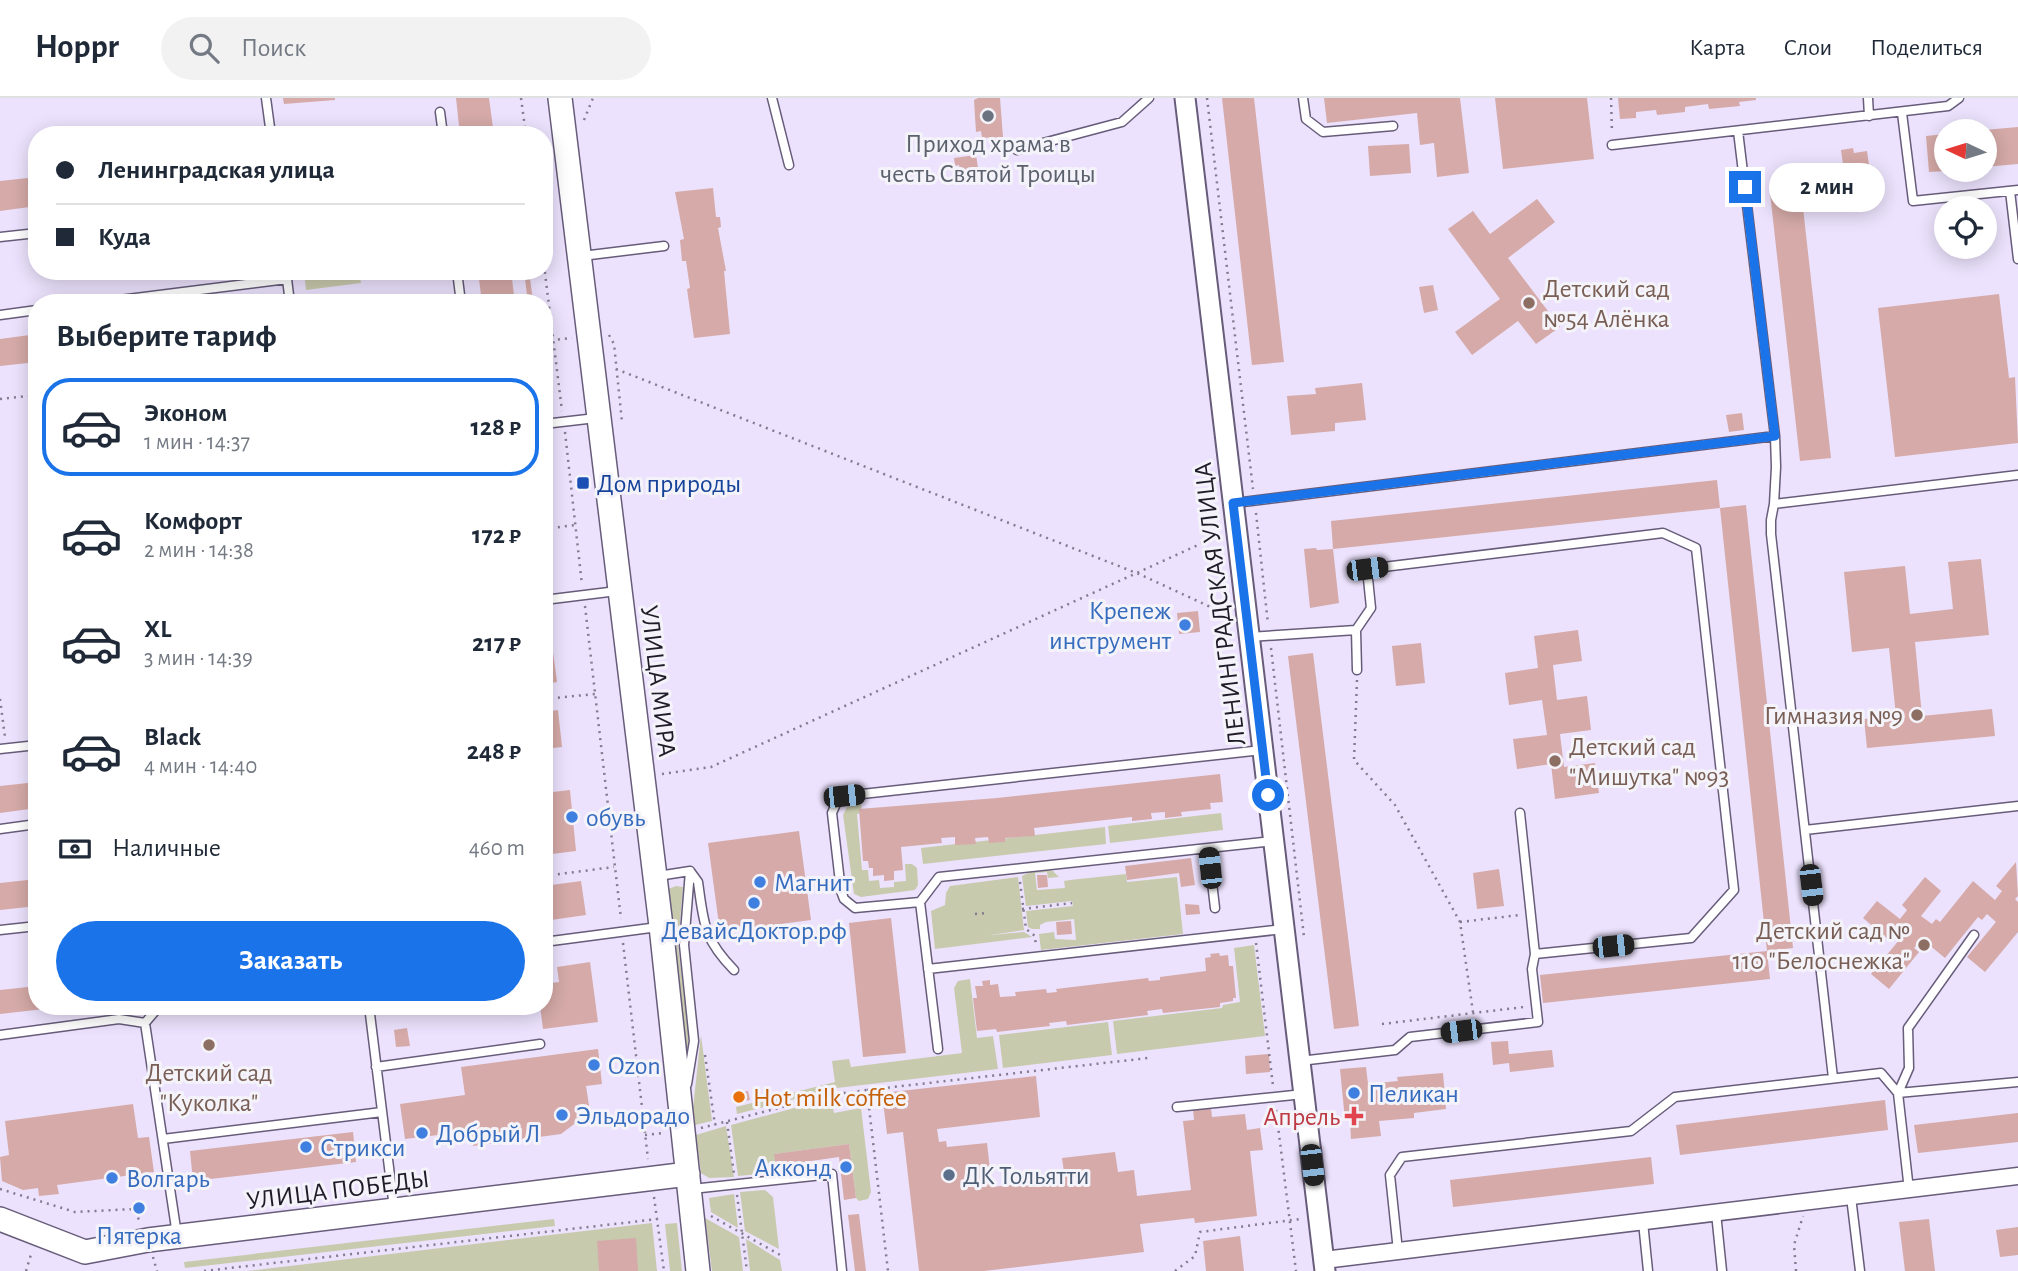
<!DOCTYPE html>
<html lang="ru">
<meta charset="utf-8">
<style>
body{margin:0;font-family:"Alegreya Sans",sans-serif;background:#f2f2f3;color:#1f2937;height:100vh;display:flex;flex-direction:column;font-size:26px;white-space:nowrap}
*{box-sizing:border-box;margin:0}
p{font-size:23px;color:#747a83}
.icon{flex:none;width:38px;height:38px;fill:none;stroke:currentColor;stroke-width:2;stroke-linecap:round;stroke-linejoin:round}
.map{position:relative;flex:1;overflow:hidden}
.sheet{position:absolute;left:28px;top:196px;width:525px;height:721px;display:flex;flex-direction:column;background:#fff;border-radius:28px;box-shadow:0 4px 18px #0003}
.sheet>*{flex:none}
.guide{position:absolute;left:28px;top:28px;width:525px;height:154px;border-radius:28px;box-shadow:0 4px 18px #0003;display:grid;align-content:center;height:154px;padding:0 28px;background:#fff}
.needle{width:46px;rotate:274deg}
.tools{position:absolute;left:1934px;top:21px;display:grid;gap:14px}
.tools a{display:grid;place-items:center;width:63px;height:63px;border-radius:50%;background:#fff;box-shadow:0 4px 18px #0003;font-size:35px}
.end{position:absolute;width:32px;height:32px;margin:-16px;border:9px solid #1a73e8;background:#fff;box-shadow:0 0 0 4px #fff}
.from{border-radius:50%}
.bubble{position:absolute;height:49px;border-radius:24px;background:#fff;box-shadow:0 4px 18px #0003;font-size:23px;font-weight:700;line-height:49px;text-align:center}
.car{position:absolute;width:21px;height:42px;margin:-21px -10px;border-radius:9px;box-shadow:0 0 5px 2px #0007;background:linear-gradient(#222 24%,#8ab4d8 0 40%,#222 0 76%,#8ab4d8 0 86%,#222 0)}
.guide b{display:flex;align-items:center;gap:24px;height:66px;font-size:26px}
.guide b+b{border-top:2px solid #e0e1e3}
.guide i{width:18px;height:18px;background:#1f2937}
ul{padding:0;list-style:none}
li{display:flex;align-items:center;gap:21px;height:98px;margin:0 14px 10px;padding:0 14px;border:4px solid transparent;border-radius:28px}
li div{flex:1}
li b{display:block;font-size:26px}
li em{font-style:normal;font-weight:700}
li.on{border-color:#1a73e8}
li>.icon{width:63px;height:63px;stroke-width:1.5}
h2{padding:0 28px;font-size:32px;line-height:84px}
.pay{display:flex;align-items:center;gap:18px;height:77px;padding:0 28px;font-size:26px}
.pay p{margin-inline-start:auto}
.primary-button{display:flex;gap:14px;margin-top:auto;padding:14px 28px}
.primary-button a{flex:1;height:80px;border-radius:42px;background:#1a73e8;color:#fff;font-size:28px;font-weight:700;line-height:80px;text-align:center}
header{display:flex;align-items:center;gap:42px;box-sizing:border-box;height:98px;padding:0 35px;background:#fff;border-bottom:2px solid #e0e1e3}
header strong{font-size:33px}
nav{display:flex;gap:38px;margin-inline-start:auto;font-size:24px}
.search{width:490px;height:63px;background:#f2f2f3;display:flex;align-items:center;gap:18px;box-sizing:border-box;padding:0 24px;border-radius:38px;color:#747a83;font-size:26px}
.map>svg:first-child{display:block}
</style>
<header>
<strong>Hoppr</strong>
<div class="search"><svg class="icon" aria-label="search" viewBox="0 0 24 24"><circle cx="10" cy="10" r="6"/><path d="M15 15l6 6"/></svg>Поиск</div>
<nav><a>Карта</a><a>Слои</a><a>Поделиться</a></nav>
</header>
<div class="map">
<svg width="2018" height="1173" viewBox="0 0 2018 1173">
<rect width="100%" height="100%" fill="#ece2fd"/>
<!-- green -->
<path fill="#c8caad" d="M304 173H359L361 185 306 192Z
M861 706 862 715 857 716 862 772H868L869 783 879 782 880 790 894 789V784L906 783 905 766H912L917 770 918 787 915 792 861 799 854 796 843 717 847 709Z
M1221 715 1223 732 1110 745 1108 728Z
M1105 729 1106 746 923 766 921 750Z
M1036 771 1053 773 1059 779 1048 780 1047 774 1035 775 1037 792 1065 790 1064 783 1070 782 1126 776 1127 784 1177 779 1183 836 1041 852 1039 836 1054 834 1055 841 1076 842 1074 821 1046 824 1040 827V831H1032L1028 829 1026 813 1073 808 1072 803 1026 808 1022 778Z
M1018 779 1024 832 990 837 1024 834 1032 839 935 851 931 813 945 807 946 795 950 788Z
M676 788 683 789 678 847 689 936 688 950H685L666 792Z
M1254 847 1265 938 1117 956 1113 923 1222 910 1223 907 1240 904 1234 850Z
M970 881 977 940 993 938 998 971 837 990 737 1016 736 1009 835 984 832 963 849 961 851 969 962 955 954 890 958 883Z
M1108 924 1112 957 1003 970 999 937Z
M701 937 712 1023 695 1027 693 1010Z
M831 1000 834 1015 861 1010 871 1094 868 1101 859 1103 856 1100 849 1046 775 1056 776 1068 768 1069 760 1076 738 1078 731 1027Z
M726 1028 734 1079 709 1080 701 1075 696 1037Z
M765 1092 773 1099 779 1151 745 1133 740 1094Z
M734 1096 738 1130 711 1114 709 1100Z
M705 1120 739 1139 743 1173H712Z
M554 1121 555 1128 185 1170 184 1164Z
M652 1125 657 1173H247Z
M677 1125 682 1173H670L665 1126Z
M746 1141 780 1162 782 1173H750Z"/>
<!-- building -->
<path fill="#d5aaa8" d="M283 0H335V2L284 6Z
M456 0H489L494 37H460Z
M978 0H1000L1003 39 982 40 981 33 976 34 974 2Z
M1222 0H1254L1284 264 1252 267Z
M1324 0H1460L1469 75 1437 79 1434 45 1420 47 1417 15 1327 25Z
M1495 0H1587L1594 61 1503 71Z
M1618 0H1756V2L1739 4 1740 8 1709 11 1708 6 1685 9V14L1657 17 1656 12 1636 14V20L1620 21Z
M2018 29V66L1984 69V32Z
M1946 36V73L1929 74 1926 38Z
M1409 46 1411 75 1370 78 1368 48Z
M1853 50 1854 55 1867 53 1875 109 1859 112 1853 73 1844 74 1841 52Z
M976 57 979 76 961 78 959 67 955 68 954 60Z
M37 79V108L0 113V83Z
M713 90 716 119H720L721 129 718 130 726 173H724L730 236 694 240 687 191 690 190 686 163H682L680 142 684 141 675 94Z
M1801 92 1831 360 1800 363 1770 95Z
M1537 101 1555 124 1508 160 1560 229 1536 246 1518 223 1472 257 1455 234 1500 201 1448 131 1473 113 1490 136Z
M478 173H511L515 205H482Z
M524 173H529L533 203 528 205Z
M1433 187 1438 212 1424 215 1419 189Z
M1999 196 2009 280 2015 279 2018 345 1895 359 1878 210Z
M37 236V264L0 268V241Z
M1362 285 1366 322 1335 325V333L1291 337 1287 298 1316 296 1315 290Z
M1742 315 1744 332 1729 334 1726 317Z
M1717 382 1720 410 1333 451 1331 423Z
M1746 407 1793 850 1767 853 1720 410Z
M1316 450 1317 452 1333 451 1339 505 1310 510 1304 451Z
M1981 461 1989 537 1915 544 1922 618 1992 611 1995 638 1867 650 1864 621 1896 618 1889 550 1852 554 1844 474 1905 468 1910 516 1953 511 1948 464Z
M1198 513 1200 534 1179 536 1177 515Z
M549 524 557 584 544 586V525Z
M1578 532 1582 563 1553 567 1557 602 1587 598 1591 632 1560 636 1564 669 1595 665 1599 695 1555 701 1551 666 1517 671 1513 641 1547 637 1542 602 1509 607 1505 575 1538 570 1534 538Z
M1421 545 1425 585 1396 588 1392 548Z
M1313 555 1359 928 1334 931 1288 558Z
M558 612 562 649 544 651V614Z
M1220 676 1223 704 1210 705 1211 711 1181 714 1182 718 1165 720V714L1151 715 1152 721 1132 723V719L1034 730 1035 738 1005 740V744L989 745 988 739 975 740 976 746 955 747V739L941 740 942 745 901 749 903 772 894 773V782L884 783V777L873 778V770H869L868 763H863L859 711 997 700Z
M37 684V710L0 715V688Z
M570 692 576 753 544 757V695Z
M799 733 811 822 773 827 775 840 757 842 755 829 720 834 708 745Z
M1191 760 1195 787 1181 789 1179 775 1127 782 1125 768Z
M2016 764 2018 798 2015 801 2018 804V834L1985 874 1967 859 1996 824 1987 816 1982 822 1978 819 1945 860 1922 841 1914 850 1919 854 1889 891 1871 876 1900 841 1893 835 1888 841 1863 820 1877 803 1900 821 1907 812 1902 807 1925 779 1941 793 1921 818 1932 826 1936 821 1940 824 1973 783 1995 802 2002 793 1996 788Z
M1499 771 1504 808 1477 811 1473 775Z
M1037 777H1047L1048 789 1038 790Z
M37 781V808L0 812V785Z
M581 783 586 817 544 823V788Z
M1185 806 1199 807 1200 816 1186 817Z
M891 820 906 955 863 959 849 825Z
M1071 823 1072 836 1057 837 1056 824Z
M1767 853 1770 881 1543 905 1540 877Z
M1219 855 1220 858 1228 857 1229 868H1233L1236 900H1233V903L1220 905V909L1163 915 1162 911 1147 913 1148 917 1067 927 1066 923 1049 925 1050 928 997 934 996 931 977 933 973 900H977L975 888H983L982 883 990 882V887L998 886 1000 899 1016 898 1015 894 1046 891 1047 895 1057 894 1056 891 1148 880 1149 883 1160 882V879L1206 873 1205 860 1211 859 1210 856Z
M590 864 598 924 543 931 540 908H544V886L559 884 557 869Z
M37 888V908H53V910L0 916V892Z
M407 930 410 948 396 949 394 932Z
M1508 943 1509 956 1552 952 1554 969 1510 974 1509 965 1493 967 1491 944Z
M598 951 602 986 586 988 590 1014 561 1036 473 1048 471 1033 405 1041 400 1006 465 997 461 969Z
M1269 956 1270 974 1246 976 1245 958Z
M1366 969 1368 986 1398 983 1397 979 1443 975 1446 1011 1414 1015V1020L1379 1023 1381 1038 1351 1041 1350 1022H1345L1340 971Z
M1036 978 1040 1019 937 1031 939 1044 946 1043 947 1049 987 1045 992 1089 1065 1081 1062 1060 1115 1054 1118 1074 1134 1072 1137 1098 1191 1092 1183 1023 1194 1022 1193 1012 1211 1010 1212 1019 1245 1016 1247 1032 1260 1030 1263 1052 1250 1053 1257 1118 1195 1125 1194 1120 1140 1126 1144 1154 984 1173H919L903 1034 887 1036 882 995Z
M748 993 750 1002 737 1004 735 995Z
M1885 1002 1888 1032 1680 1057 1676 1027Z
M133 1006 138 1040 149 1039 154 1074 57 1087 59 1096 39 1098 38 1090 23 1092 2 1083 0 1059 9 1057 5 1023Z
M2018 1015V1044L1918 1055 1914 1027Z
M353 1034 356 1064 193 1083 190 1053Z
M849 1046 856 1100 844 1102 839 1059 776 1068 774 1056Z
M1651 1059 1654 1086 1453 1109 1450 1082Z
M859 1116 866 1173H855L848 1117Z
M1929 1121 1935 1173H1905L1899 1124Z
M2018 1129V1157L2000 1159 1996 1132Z
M1240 1138 1244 1173H1206L1203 1143Z
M636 1140 638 1173H599L597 1143Z"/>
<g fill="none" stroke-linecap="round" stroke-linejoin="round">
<defs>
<path id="service" d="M266 0 271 37
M772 0 789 67
M1303 0 1306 21 1323 34 1393 28
M1868 0 1869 18
M440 14 443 37
M1902 15 1913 103 2018 92
M1738 33 1775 338
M1612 47 1948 8 1959 0
M1017 52 1122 24 1149 0
M2010 93 2018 161
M0 139 37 135
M582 158 664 148
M286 173 290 205
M457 173 461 205
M96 205 287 181
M0 217 37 212
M544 326 596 320
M1235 405 1775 338 1776 369 1774 406 2018 377
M1774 406 1771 422V436L1833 980
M544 502 617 493
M1356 532 1357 572
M1249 539 1356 532 1371 510 1367 471 1663 435 1696 450 1734 792 1691 840 1535 856 1532 871 1538 924 1410 939 1395 952 1300 963
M0 651 37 647
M1262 652 844 698 838 701 832 715 841 793 844 801 855 810 920 804 939 779 1273 743
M1520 715 1535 856
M0 731 37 726
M1805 732 2018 708
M1208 750 1215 810
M658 778 690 773 698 784C704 826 703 840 734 872
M920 804 938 951
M0 832 37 828
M1974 837 1908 930 1909 970 1898 995 2018 984
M544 844 658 829
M928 871 1284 831
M156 908V912L145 925 177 1137
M369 908 394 1110
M0 937 119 921 145 925
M376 969 540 946
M687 986 694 943 684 847 690 773
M1177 1009 1294 997
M163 1041 382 1014
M692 1091 832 1076 842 1173
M1851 1099 1860 1173
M1716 1115 1722 1173
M1643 1124 1648 1173
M1398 1153 1390 1077 1402 1059 1631 1033 1675 999 1881 975 1898 995 1909 1092"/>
<path id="minor" d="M1324 1162 2018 1078"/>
<path id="tertiary" d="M1185 0 1325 1173"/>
<path id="secondary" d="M560 0 661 828 698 1173
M0 1121 85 1154 148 1142 688 1076"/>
</defs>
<!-- service casing -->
<use href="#service" stroke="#675c7a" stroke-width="11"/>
<!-- minor casing -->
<use href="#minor" stroke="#675c7a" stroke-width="19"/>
<!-- tertiary casing -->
<use href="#tertiary" stroke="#675c7a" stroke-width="23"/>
<!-- secondary casing -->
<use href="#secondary" stroke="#675c7a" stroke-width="26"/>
<!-- path -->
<path stroke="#837b8f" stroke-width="2.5" stroke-dasharray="2 5" stroke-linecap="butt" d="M521 0 526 37
M1207 0 1253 391
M1611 0 1612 35
M584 22 593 0
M544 167 562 313
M609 237 614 246 622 324
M544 243 572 240
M616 271 1139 476 1230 518
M0 301 37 297
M565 334 582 487
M1256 415 1268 526
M544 431 575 427
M585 508 621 821
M1271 550 1304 839
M1357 582 1354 662 1395 707 1460 824 1473 914
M0 601 5 639
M544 601 595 596
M662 676 711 669 1220 437
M544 778 614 769
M1020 784 1026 831 1035 838 1036 849
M1022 811 1072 805
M975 816 987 815
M1460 824 1520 817
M623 845 648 1061
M1256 845 1273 988
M1382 926 1524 909
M705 957 715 1027
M867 992 1148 960
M1276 1012 1296 1173
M727 1024 734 1076
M701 1030 829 997 867 992 888 1173
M645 1037 663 1035
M0 1091 75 1114 134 1111 140 1124
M737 1097 747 1173
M654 1099 664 1173
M711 1118 782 1158
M153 1159 157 1173
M26 1173 32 1153
M204 1173 658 1121
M1175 1173 1195 1158 1200 1134 1300 1121
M1796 1173 1794 1147 1803 1118"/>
<!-- service -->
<use href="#service" stroke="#fff" stroke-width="8"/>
<!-- minor -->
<use href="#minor" stroke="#fff" stroke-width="16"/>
<!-- tertiary -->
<use href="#tertiary" stroke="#fff" stroke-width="19"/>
<!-- secondary -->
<use href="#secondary" stroke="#fff" stroke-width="23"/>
</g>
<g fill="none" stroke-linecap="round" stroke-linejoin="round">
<!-- route -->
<path stroke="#1a73e8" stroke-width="9" d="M1268 697 1233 405 1775 338 1745 89"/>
</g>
<!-- markers -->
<circle fill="#6b7280" stroke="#f5f3fa" stroke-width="2.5" cx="988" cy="18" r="7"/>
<g fill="#8d6e63" stroke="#f5f3fa" stroke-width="2.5">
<circle cx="1529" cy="205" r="7"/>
<circle cx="1917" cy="617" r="7"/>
<circle cx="1555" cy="663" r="7"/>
<circle cx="1924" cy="847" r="7"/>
<circle cx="209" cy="947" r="7"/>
</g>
<rect fill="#1a4fb4" stroke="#f5f3fa" stroke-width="2.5" x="576" y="378" width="14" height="14" rx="3.5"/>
<g fill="#3f7fe0" stroke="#f5f3fa" stroke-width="2.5">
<circle cx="1185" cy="527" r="7"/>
<circle cx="572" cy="719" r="7"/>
<circle cx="760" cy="784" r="7"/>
<circle cx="754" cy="805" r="7"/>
<circle cx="594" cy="967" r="7"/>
<circle cx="1354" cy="995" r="7"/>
<circle cx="562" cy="1017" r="7"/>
<circle cx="422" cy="1035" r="7"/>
<circle cx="306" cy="1049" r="7"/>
<circle cx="846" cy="1069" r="7"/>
<circle cx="112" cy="1080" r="7"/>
<circle cx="139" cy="1110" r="7"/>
</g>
<circle fill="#e8710a" stroke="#f5f3fa" stroke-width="2.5" cx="739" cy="999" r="7"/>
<path fill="#e0444e" stroke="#f5f3fa" stroke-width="2.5" d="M1350.5 1007.5h7v7h7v7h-7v7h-7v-7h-7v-7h7z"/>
<circle fill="#5c6f8a" stroke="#f5f3fa" stroke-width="2.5" cx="949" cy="1077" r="7"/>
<g text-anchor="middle" stroke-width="6" stroke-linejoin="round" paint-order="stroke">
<!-- worship labels -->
<g font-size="26" fill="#5b616d" stroke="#f5f3fa">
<text x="988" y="54">Приход храма в<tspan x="988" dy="30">честь Святой Троицы</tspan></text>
</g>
<!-- education labels -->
<g font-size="26" fill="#785e54" stroke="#f5f3fa" text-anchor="start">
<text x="1543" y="199">Детский сад<tspan x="1543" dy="30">№54 Алёнка</tspan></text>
<text x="1903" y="626" text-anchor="end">Гимназия №9</text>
<text x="1569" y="657">Детский сад<tspan x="1569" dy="30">"Мишутка" №93</tspan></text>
<text x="1910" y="841" text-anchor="end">Детский сад №<tspan x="1910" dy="30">110 "Белоснежка"</tspan></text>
<text x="209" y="983" text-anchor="middle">Детский сад<tspan x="209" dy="30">"Куколка"</tspan></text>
</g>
<!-- transit labels -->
<g font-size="26" fill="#164399" stroke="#f5f3fa" text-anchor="start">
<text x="597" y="394">Дом природы</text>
</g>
<!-- street labels -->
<g font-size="26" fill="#201b28" stroke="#f5f3fa">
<text transform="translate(1219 506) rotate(-97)" y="9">ЛЕНИНГРАДСКАЯ УЛИЦА</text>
<text transform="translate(659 583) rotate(83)" y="9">УЛИЦА МИРА</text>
<text transform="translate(338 1091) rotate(-7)" y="9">УЛИЦА ПОБЕДЫ</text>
</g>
<!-- shop labels -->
<g font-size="26" fill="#366cbe" stroke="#f5f3fa" text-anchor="start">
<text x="1171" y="521" text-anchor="end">Крепеж<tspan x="1171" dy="30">инструмент</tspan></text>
<text x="586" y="728">обувь</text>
<text x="774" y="793">Магнит</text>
<text x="754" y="841" text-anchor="middle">ДевайсДоктор.рф</text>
<text x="608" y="976">Ozon</text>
<text x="1368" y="1004">Пеликан</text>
<text x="576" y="1026">Эльдорадо</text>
<text x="436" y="1044">Добрый Л</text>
<text x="320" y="1058">Стрикси</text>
<text x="832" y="1078" text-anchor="end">Акконд</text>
<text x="126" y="1089">Волгарь</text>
<text x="139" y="1146" text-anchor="middle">Пятерка</text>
</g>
<!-- food labels -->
<g font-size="26" fill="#c56008" stroke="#f5f3fa" text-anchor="start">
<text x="753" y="1008">Hot milk coffee</text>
</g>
<!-- health labels -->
<g font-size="26" fill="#be3a42" stroke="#f5f3fa" text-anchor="end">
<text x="1340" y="1027">Апрель</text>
</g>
<!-- service labels -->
<g font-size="26" fill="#4e5e75" stroke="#f5f3fa" text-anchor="start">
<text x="963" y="1086">ДК Тольятти</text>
</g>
</g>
</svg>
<div class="tools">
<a><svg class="needle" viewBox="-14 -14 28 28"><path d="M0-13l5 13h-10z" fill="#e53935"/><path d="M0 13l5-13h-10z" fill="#747a83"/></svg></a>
<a><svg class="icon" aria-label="locate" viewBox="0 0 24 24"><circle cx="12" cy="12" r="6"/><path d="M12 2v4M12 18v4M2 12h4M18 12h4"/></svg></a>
</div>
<i class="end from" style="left:1268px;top:697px"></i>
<i class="end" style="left:1745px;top:89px"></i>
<div class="bubble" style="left:1769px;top:65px;width:116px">2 мин</div>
<i class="car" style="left:1367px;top:471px;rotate:83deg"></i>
<i class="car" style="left:844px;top:698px;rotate:84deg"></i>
<i class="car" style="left:1210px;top:770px;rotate:354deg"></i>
<i class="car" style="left:1811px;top:787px;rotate:173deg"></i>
<i class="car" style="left:1613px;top:848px;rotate:84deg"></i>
<i class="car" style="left:1461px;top:933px;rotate:263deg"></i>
<i class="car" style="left:1312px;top:1067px;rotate:173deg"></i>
<div class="guide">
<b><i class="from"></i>Ленинградская улица</b>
<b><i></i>Куда</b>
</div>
<section class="sheet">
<h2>Выберите тариф</h2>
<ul>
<li class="on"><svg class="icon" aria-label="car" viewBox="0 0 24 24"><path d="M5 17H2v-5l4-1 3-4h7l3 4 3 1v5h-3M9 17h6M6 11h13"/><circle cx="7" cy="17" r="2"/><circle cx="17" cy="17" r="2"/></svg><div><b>Эконом</b><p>1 мин · 14:37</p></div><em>128 ₽</em></li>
<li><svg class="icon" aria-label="car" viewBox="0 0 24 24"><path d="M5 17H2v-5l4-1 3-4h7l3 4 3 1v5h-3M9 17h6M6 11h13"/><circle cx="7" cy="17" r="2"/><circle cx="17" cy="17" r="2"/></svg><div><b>Комфорт</b><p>2 мин · 14:38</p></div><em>172 ₽</em></li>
<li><svg class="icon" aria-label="car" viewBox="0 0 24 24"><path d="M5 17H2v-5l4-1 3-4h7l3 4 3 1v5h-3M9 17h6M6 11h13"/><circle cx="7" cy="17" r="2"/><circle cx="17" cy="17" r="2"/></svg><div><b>XL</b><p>3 мин · 14:39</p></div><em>217 ₽</em></li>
<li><svg class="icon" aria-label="car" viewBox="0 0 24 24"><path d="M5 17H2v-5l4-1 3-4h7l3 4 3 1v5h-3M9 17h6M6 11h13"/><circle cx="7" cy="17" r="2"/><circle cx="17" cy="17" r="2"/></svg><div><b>Black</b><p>4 мин · 14:40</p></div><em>248 ₽</em></li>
</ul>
<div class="pay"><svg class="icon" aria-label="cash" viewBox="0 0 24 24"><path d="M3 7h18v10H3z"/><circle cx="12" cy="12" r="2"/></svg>Наличные<p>460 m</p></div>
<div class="primary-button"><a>Заказать</a></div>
</section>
</div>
